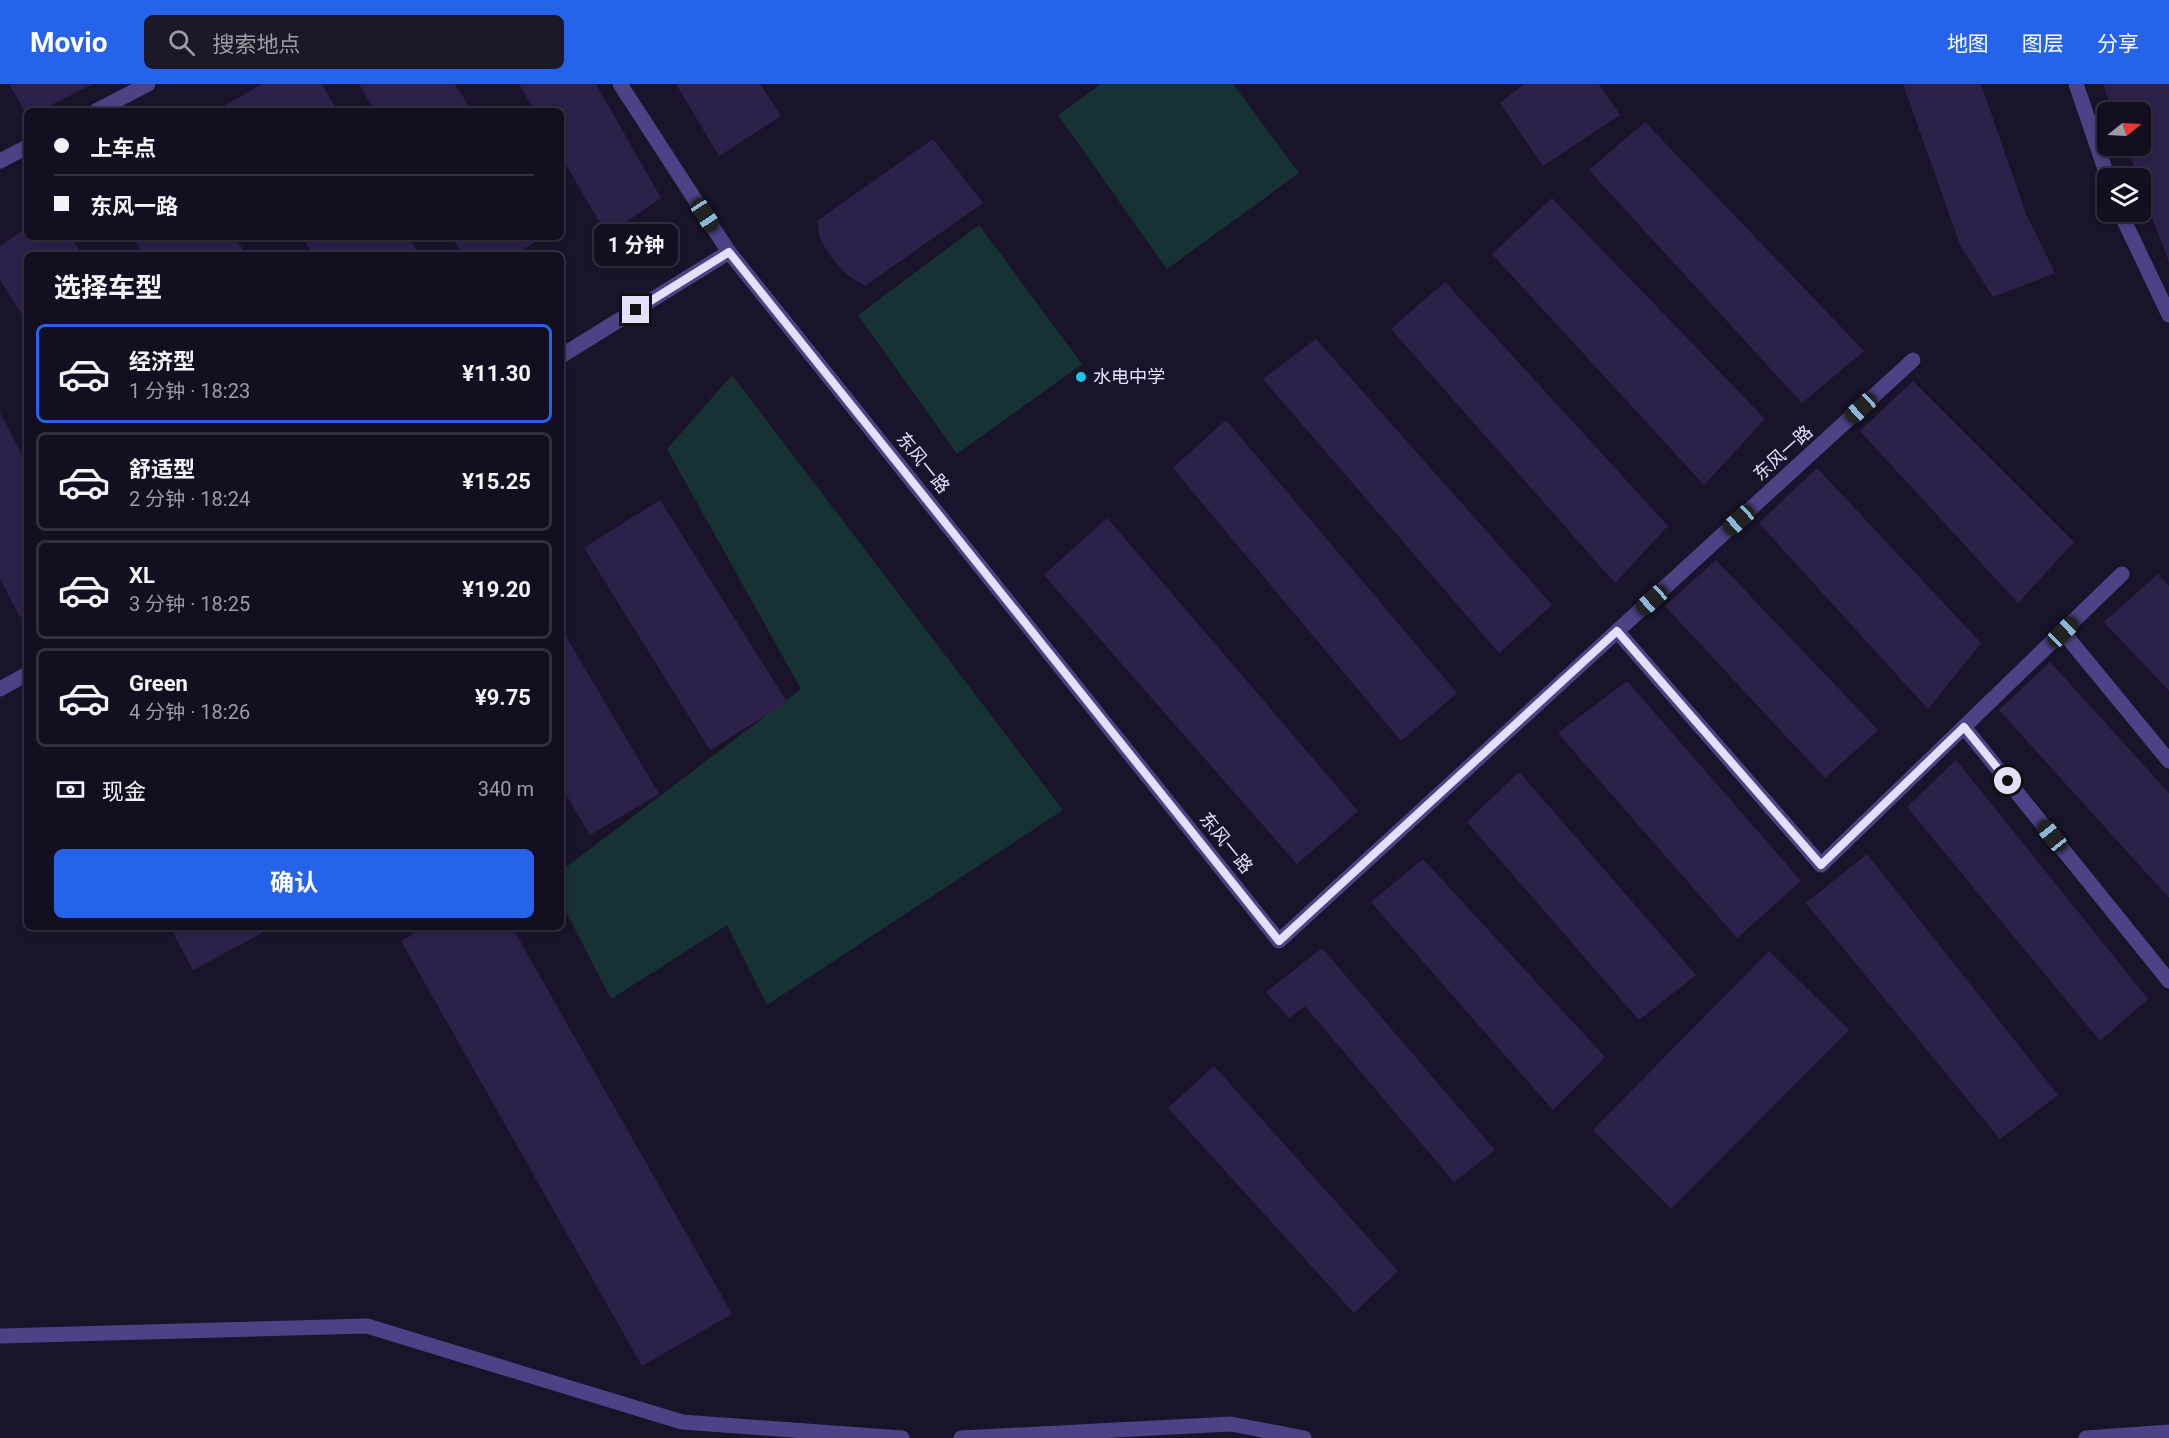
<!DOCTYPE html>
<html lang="zh">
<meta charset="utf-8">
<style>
body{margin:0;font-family:Roboto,"Noto Sans SC",sans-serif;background:#1c1829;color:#f1f3f6;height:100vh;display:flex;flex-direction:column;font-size:22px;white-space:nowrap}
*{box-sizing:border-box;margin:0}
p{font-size:20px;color:#9d9ca5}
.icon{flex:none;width:33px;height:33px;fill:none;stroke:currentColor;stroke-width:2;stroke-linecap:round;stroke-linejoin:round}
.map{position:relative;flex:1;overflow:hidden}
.sheet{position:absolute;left:24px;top:168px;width:540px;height:678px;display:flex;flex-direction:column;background:#130f20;border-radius:9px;box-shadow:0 3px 9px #0003,0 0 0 2px #322f3e}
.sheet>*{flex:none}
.banner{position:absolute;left:24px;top:24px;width:540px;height:132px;border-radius:9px;box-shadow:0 3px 9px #0003,0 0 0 2px #322f3e;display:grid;align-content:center;height:132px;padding:0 30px;background:#130f20}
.needle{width:39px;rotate:72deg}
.buttons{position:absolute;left:2097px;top:18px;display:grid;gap:12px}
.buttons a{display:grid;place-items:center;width:54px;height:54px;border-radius:9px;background:#130f20;box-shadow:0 3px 9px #0003,0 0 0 2px #322f3e;font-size:30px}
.end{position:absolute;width:27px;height:27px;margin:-14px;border:8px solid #e5dffc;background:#111;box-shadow:0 0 0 3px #111}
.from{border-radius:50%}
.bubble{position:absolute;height:42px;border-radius:9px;background:#130f20;box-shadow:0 3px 9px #0003,0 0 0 2px #322f3e;font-size:20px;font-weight:700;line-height:42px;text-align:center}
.car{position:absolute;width:18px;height:36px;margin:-18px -9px;border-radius:8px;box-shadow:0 0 4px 2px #0007;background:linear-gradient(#222 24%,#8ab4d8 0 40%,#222 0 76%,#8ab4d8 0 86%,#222 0)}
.banner b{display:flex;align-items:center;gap:21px;height:57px;font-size:22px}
.banner b+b{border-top:2px solid #322f3e}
.banner i{width:15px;height:15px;background:#f1f3f6}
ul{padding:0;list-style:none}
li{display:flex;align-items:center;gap:18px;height:99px;margin:0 12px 9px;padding:0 18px;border:3px solid #322f3e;border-radius:9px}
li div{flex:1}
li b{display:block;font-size:22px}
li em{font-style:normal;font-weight:700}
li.active{border-color:#2563eb}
li>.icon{width:54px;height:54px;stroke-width:1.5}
h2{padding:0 30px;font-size:27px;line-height:72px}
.pay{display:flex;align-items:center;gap:15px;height:66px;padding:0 30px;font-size:22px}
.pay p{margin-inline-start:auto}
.cta{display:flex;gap:12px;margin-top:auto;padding:12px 30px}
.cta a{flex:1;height:69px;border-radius:9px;background:#2563eb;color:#fff;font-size:24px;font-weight:700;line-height:69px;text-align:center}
header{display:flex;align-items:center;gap:36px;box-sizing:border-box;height:84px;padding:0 30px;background:#2563eb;color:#fff}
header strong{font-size:28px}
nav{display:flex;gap:33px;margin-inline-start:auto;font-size:21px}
.search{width:420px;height:54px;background:#1c1829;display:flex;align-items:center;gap:15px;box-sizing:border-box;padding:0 21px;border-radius:9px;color:#9d9ca5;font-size:22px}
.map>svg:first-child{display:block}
</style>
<header>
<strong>Movio</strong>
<div class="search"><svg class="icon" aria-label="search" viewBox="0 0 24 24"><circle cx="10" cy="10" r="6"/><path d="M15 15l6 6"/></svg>搜索地点</div>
<nav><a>地图</a><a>图层</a><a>分享</a></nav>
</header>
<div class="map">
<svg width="2169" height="1354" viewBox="0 0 2169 1354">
<rect width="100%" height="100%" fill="#19142a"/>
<!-- green -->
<path fill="#173234" d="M1101 0H1233L1299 89 1167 185 1058 31Z
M979 141 1082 280 957 370 858 231Z
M732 291 1063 726 767 921 727 841 611 915 561 818V787L801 605 667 365Z"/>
<!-- building -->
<path fill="#2d214a" d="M9 0H93L39 27H27V31Z
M262 0H322L337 27H227L224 22Z
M359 0H455L472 27H375Z
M519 0H596L661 114 607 151 561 72V27H535Z
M676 0H760L781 32 719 72Z
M1524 0H1599L1620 31 1543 82 1500 19Z
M1903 0H1981L2026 130 2055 189 1993 213 1960 161Z
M2103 0H2169V178L2140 102V94H2138L2126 62H2140V28H2113Z
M1645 38 1864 267 1802 319 1589 86Z
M933 55 983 119 865 202 846 190 831 173 820 155 817 137Z
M1552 114 1765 335 1704 401 1492 170Z
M27 144V153H71L82 171H27V239L0 196V162Z
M133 153H235L246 171H144Z
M302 153H409L419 171H313Z
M452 153H544L514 171H463Z
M1445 198 1668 442 1615 499 1391 245Z
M1316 255 1552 521 1499 569 1263 295Z
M1913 297 2074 458 2018 519 1860 347Z
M0 329 27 380V529L20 533 0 495Z
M1226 336 1457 609 1401 657 1173 384Z
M1817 384 1981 559 1928 625 1759 439Z
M660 416 787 618 710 666 584 464Z
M1107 434 1358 727 1297 780 1044 491Z
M1716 476 1878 646 1825 694 1665 522Z
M2158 490 2169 502V607L2104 538Z
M561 544 659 710 590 751 561 702Z
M2050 578 2169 709V814L1999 626Z
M1627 597 1801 797 1737 854 1558 649Z
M1956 676 2148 915 2100 957 1907 723Z
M1519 688 1696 891 1639 936 1467 738Z
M1867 770 2058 1011 2000 1055 1806 819Z
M1423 775 1605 973 1553 1026 1371 818Z
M170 843H273L193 886Z
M424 843H512L732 1230 642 1282 401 857Z
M1322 864 1495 1066 1454 1098 1305 922 1289 934 1266 908Z
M1769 867 1849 946 1671 1125 1593 1046Z
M1214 982 1398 1187 1354 1229 1168 1024Z"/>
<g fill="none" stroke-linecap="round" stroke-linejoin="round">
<!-- lane -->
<path stroke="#4b4385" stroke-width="15" d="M620 0 729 168
M2076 0 2108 94
M96 27 148 0
M0 77 27 63
M2120 128 2169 231
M1617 547 1821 781 2122 490
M2063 548 2169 677
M1964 643 2169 897"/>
<!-- street -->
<path stroke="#4b4385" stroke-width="15" d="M561 272 729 168 1279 857 1913 276
M0 605 27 590
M0 1252 367 1242 682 1338 902 1354
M961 1354 1231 1340 1304 1354
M2086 1354 2169 1348"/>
</g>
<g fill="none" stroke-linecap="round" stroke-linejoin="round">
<!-- route -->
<path stroke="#e5dffc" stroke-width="8" d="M636 226 729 168 1279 857 1617 547 1821 781 1964 643 2008 697"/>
</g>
<!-- markers -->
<circle fill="#1bc6ec" stroke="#19142a" stroke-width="2" cx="1081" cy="293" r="6"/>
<g text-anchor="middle" stroke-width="4.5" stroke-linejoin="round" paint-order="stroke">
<!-- poi labels -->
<g font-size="18" fill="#e5dffc" stroke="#19142a" text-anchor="start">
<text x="1093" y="299">水电中学</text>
</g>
<!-- street labels -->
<g font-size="18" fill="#e5dffc" stroke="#19142a">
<text transform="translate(1783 369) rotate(-42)" y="6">东风一路</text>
<text transform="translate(923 379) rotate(51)" y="6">东风一路</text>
<text transform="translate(1226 759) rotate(51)" y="6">东风一路</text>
</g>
</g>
</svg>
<div class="buttons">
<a><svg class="needle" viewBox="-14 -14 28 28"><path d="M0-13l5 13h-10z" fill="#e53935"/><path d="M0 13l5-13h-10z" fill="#9d9ca5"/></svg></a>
<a><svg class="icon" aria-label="layers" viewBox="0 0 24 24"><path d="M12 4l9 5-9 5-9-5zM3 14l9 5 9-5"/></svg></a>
</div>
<i class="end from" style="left:2008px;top:697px"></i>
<i class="end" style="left:636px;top:226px"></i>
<div class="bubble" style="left:594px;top:140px;width:84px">1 分钟</div>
<i class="car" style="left:705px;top:131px;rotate:147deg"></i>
<i class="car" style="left:1861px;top:324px;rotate:227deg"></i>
<i class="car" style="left:1739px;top:436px;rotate:228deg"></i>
<i class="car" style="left:1652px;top:516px;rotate:228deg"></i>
<i class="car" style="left:2063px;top:548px;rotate:46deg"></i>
<i class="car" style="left:2052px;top:752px;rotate:321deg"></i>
<div class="banner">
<b><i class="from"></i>上车点</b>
<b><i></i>东风一路</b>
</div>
<section class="sheet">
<h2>选择车型</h2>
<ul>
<li class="active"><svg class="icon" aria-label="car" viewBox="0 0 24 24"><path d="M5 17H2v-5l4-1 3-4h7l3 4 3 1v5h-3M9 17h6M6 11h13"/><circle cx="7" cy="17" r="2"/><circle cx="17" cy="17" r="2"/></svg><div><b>经济型</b><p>1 分钟 · 18:23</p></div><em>¥11.30</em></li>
<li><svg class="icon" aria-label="car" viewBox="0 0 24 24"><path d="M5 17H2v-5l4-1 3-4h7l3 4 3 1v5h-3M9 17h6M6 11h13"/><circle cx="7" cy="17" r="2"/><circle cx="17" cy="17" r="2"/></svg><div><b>舒适型</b><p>2 分钟 · 18:24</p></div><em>¥15.25</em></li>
<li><svg class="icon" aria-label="car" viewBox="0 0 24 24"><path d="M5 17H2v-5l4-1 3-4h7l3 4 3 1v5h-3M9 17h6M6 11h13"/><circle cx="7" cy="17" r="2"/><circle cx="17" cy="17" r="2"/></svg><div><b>XL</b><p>3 分钟 · 18:25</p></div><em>¥19.20</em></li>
<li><svg class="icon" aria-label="car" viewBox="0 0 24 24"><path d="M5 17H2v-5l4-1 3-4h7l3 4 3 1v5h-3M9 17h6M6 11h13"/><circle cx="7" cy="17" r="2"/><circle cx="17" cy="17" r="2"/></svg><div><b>Green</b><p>4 分钟 · 18:26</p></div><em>¥9.75</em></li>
</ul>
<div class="pay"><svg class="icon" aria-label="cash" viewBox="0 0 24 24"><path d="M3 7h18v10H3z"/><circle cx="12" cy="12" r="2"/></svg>现金<p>340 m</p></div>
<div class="cta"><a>确认</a></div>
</section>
</div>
